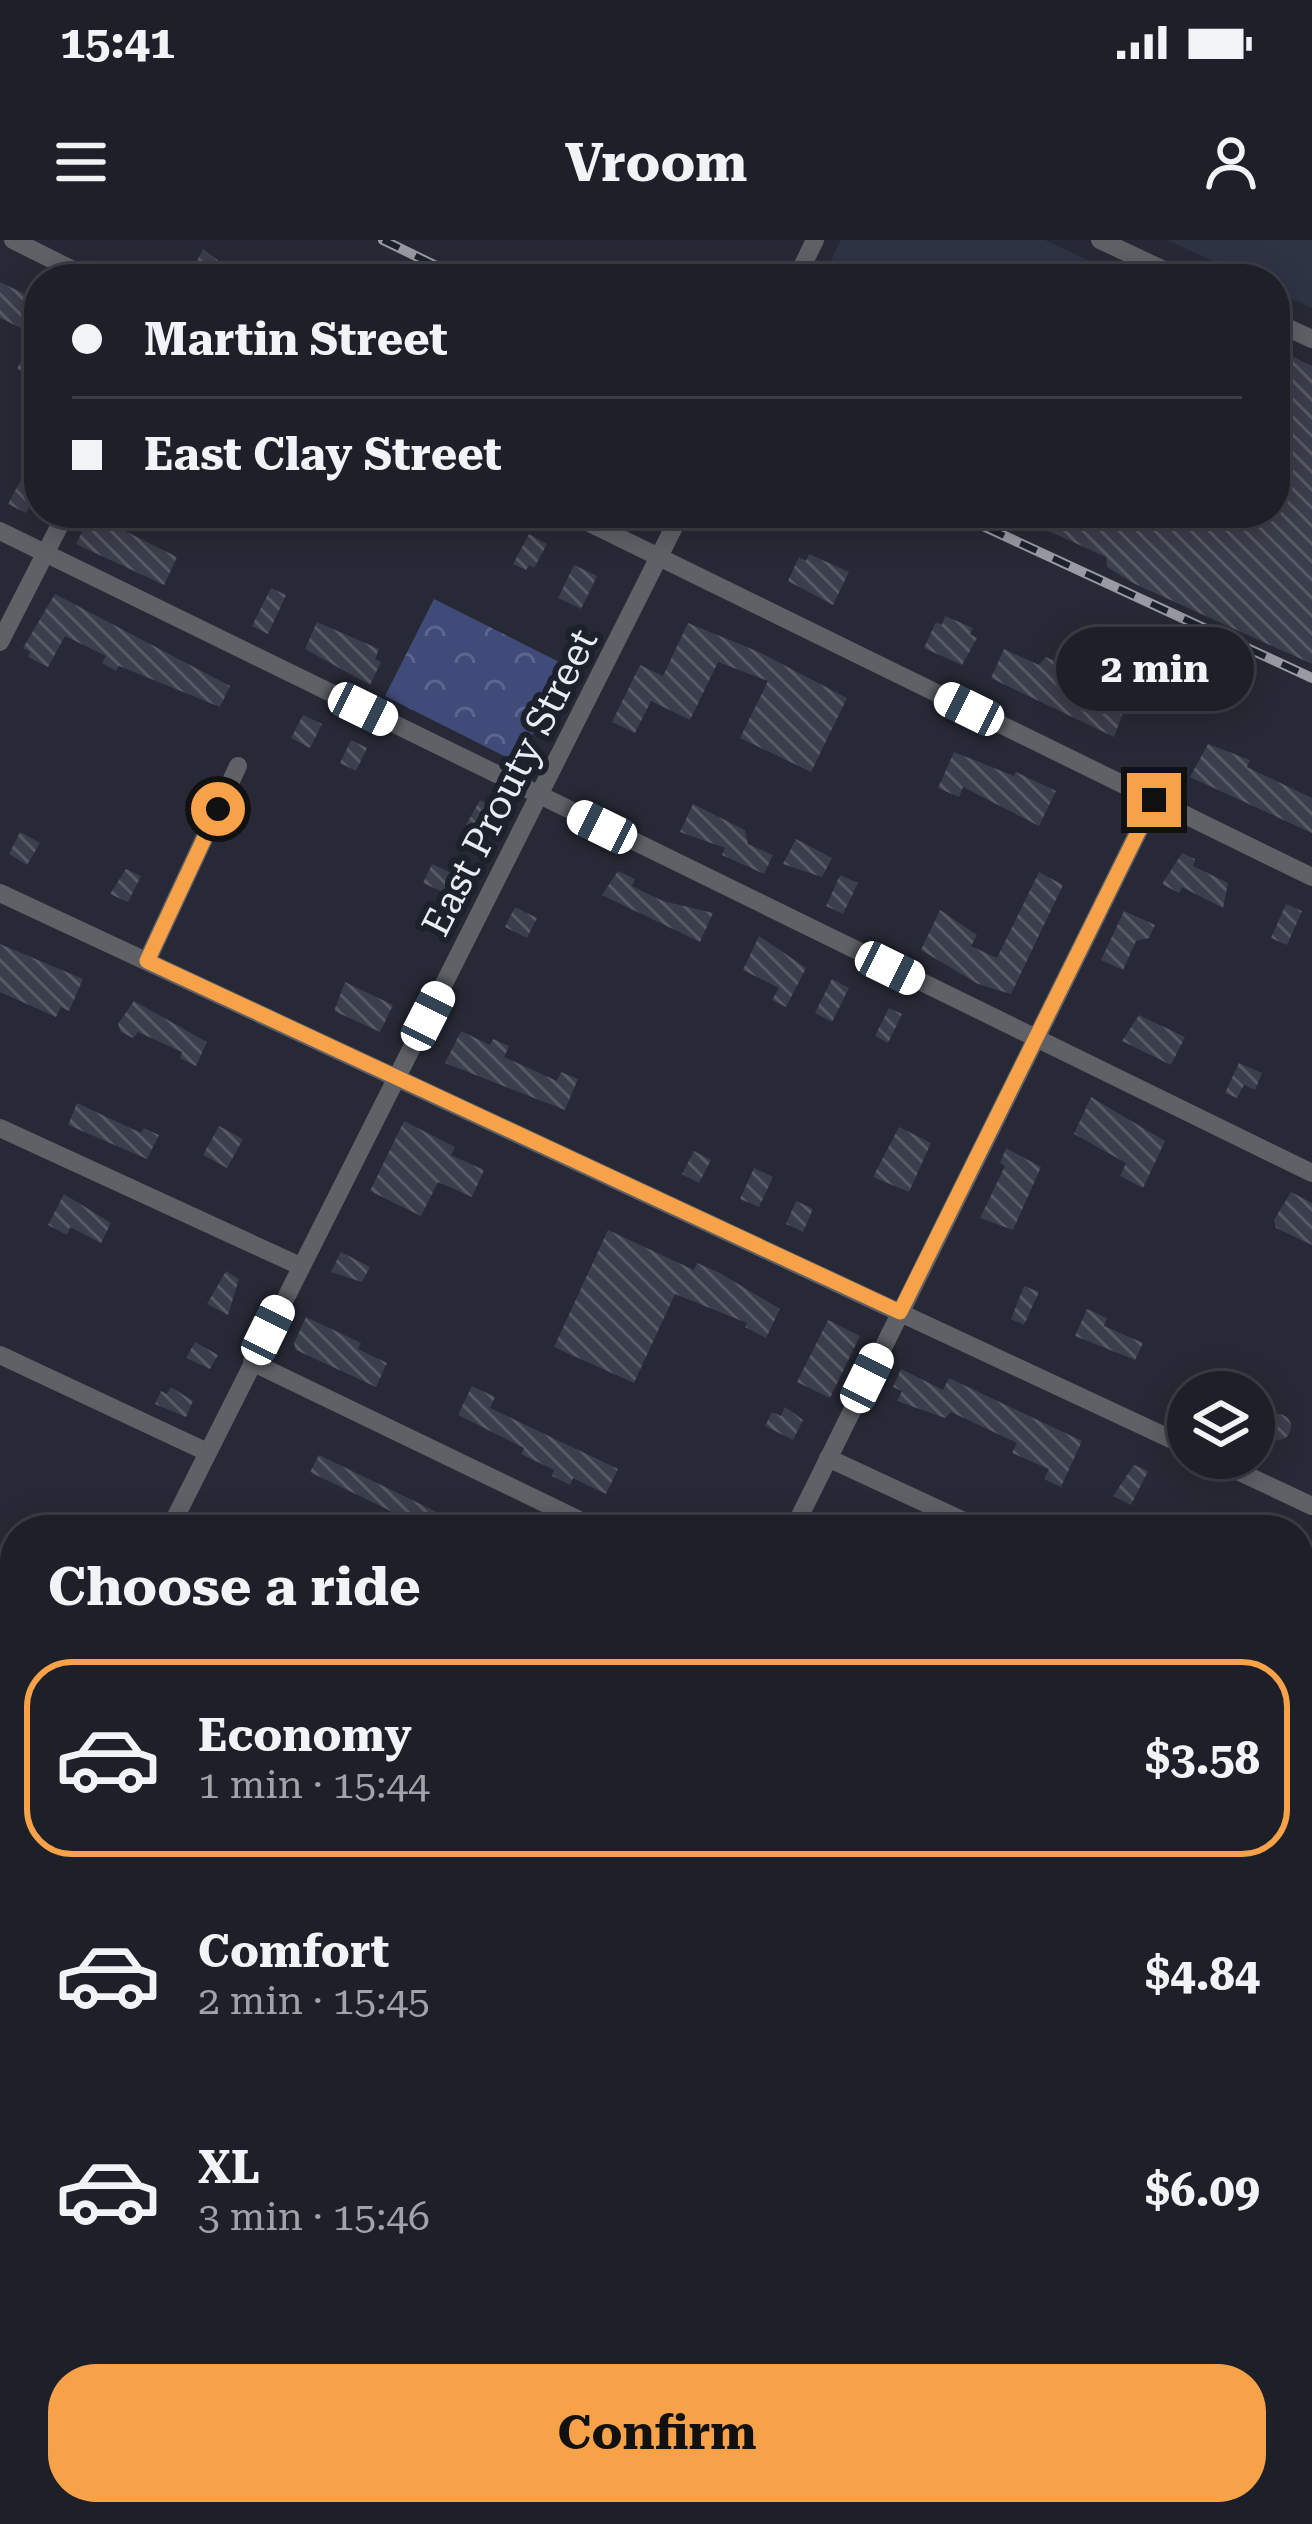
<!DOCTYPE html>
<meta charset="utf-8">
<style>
body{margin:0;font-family:"Roboto Serif",serif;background:#2a2d34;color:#f1f3f6;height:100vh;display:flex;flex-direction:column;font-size:45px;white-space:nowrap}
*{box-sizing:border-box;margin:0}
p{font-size:39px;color:#a0a3a8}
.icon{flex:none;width:66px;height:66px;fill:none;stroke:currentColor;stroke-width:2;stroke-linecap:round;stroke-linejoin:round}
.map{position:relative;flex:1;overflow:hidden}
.drawer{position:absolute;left:0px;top:1275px;width:1314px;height:1011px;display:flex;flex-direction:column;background:#1d2028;border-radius:48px 48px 0 0;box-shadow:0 6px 30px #0003,0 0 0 3px #3b3e45}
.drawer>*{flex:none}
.top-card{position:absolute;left:24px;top:24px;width:1266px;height:264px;border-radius:48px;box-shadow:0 6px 30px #0003,0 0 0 3px #3b3e45;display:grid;align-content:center;height:264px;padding:0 48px;background:#1d2028}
.tools{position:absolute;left:1167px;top:1131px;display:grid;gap:24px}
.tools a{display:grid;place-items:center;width:108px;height:108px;border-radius:50%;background:#1d2028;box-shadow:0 6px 30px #0003,0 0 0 3px #3b3e45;font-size:60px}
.end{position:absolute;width:54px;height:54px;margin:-27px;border:15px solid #f7a149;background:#111;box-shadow:0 0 0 6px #111}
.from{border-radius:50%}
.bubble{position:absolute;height:84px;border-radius:42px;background:#1d2028;box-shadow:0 6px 30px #0003,0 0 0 3px #3b3e45;font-size:39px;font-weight:700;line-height:84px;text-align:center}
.car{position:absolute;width:36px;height:72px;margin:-36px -18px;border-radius:15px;box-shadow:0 0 9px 3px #0007;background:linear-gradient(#fff 24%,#345 0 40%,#fff 0 76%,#345 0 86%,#fff 0)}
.top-card b{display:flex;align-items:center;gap:42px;height:114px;font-size:45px}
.top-card b+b{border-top:3px solid #3b3e45}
.top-card i{width:30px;height:30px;background:#f1f3f6}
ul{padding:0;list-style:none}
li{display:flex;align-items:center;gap:36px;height:198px;margin:0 24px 18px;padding:0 24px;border:6px solid transparent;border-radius:48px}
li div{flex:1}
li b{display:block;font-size:45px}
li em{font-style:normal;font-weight:700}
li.current{border-color:#f7a149}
li>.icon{width:108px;height:108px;stroke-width:1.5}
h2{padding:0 48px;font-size:54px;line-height:144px}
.cta{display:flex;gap:24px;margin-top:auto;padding:24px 48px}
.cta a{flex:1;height:138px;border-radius:48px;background:#f7a149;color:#111;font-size:48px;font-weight:700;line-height:138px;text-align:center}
.status{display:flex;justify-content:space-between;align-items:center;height:84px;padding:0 60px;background:#1d2028;direction:ltr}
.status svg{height:33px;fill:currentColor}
header{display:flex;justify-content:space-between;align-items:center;height:156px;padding:0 48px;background:#1d2028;font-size:54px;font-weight:700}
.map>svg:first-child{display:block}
</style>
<div class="status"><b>15:41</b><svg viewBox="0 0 49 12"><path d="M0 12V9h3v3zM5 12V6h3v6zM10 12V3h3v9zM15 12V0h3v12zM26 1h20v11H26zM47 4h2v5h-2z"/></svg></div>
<header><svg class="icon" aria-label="menu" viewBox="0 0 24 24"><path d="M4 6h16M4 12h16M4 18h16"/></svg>Vroom<svg class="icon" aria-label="person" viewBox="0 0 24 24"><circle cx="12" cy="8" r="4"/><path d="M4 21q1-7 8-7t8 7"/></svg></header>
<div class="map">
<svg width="1312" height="2284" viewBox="0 0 1312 2284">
<defs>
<pattern id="park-crowns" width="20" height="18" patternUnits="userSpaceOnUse" patternTransform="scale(3)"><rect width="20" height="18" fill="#414b7a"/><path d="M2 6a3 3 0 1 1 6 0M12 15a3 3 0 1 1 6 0" fill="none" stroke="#5d658e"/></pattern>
<pattern id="building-back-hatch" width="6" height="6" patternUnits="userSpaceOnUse" patternTransform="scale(3)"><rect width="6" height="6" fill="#3b3e4b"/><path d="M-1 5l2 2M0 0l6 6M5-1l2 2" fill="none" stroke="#585a66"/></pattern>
</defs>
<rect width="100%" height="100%" fill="#272a36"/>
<!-- built -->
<path fill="#2f3445" d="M841 0H1045L1128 39H822Z
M1168 0H1312V68L1275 51V39H1250Z"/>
<!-- park -->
<path fill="url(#park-crowns)" d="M434 359 567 426 518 523 385 456Z"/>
<!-- building -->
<path fill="url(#building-back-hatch)" d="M203 9 220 22 256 39H188Z
M0 42 39 61 35 137 17 129 34 94 0 78Z
M1275 108 1312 126V424L1135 344 1107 327 1106 317 1044 289 1051 273H1275Z
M39 206V248L26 273 8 264Z
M91 274 177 317 164 345 76 304Z
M529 294 547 304 534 328 529 325 526 330 513 324Z
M809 314 849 332 833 365 788 341 799 317 806 321Z
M574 325 597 336 581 369 558 358Z
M271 348 286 355 268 394 252 386Z
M55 354 230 446 220 467 119 426 116 431 102 423 106 416 65 396 48 427 28 417 30 412 23 408Z
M945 376 973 388 970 394 977 398 962 425 924 408 936 382 942 385Z
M317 382 379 409 375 419 381 422 370 445 305 409Z
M688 383 759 412 847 458 811 532 740 498 768 441 718 422 690 480 651 461 635 493 612 482 640 425 663 436Z
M1004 409 1039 425 1046 417 1084 435 1075 454 1100 466 1106 468 1112 455 1127 462 1114 497 991 438Z
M303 475 322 484 310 508 291 498Z
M351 500 367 508 356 531 340 523Z
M1208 504 1250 520 1247 527 1312 558V593L1190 537Z
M954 512 1014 536 1016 532 1056 551 1039 586 963 547 959 557 938 548Z
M480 560 494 567 482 594 466 585Z
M693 564 745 590 748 604 773 615 764 634 722 615 725 608 680 592Z
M20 592 40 603 27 625 9 614Z
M796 599 832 618 822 637 783 624Z
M1182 613 1195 619 1193 626 1228 643 1223 668 1182 647 1179 653 1162 644Z
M432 624 453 634 445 653 423 643Z
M126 629 141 636 128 662 110 654Z
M618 631 635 639 632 646 663 661 713 673 700 702 602 655Z
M1039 632 1063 645 1011 754 978 744 921 710 940 670 977 695 971 706 997 718Z
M840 635 858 643 843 674 826 666Z
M1286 664 1302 671 1287 705 1271 698Z
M515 667 537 678 527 698 505 687Z
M1124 671 1155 685 1149 698 1136 701 1123 730 1101 720Z
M759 696 806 728 786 767 772 760 779 748 743 730Z
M0 704 83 739 69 771 61 767 56 777 0 752Z
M832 739 849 748 832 782 815 773Z
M345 742 393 765 380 792 334 771Z
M134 761 207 802 196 826 180 818 182 812 138 792 133 798 121 792 118 784Z
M889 768 902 774 888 803 875 796Z
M1139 775 1185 797 1171 825 1122 801Z
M461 791 490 805 493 799 509 806 504 817 557 841 561 832 578 839 565 870 445 823Z
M1239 823 1262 833 1255 850 1244 845 1237 858 1225 853Z
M1091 857 1165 901 1143 948 1120 936 1126 923 1074 894Z
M77 863 141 893 144 888 159 895 147 919 68 885Z
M404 881 455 907 451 915 484 930 472 957 438 942 421 976 370 951Z
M219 886 243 899 227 928 203 915Z
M899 887 931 903 909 952 873 937Z
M1006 908 1041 927 1013 990 980 978 1005 926 1000 923Z
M694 911 711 920 699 943 682 934Z
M754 928 773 937 759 967 740 959Z
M1291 952 1312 963V1005L1276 988 1274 980Z
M64 954 111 983 101 1003 70 987 67 995 48 985Z
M796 961 813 969 803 992 786 984Z
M608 990 694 1030 697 1023 718 1032 780 1069 766 1098 745 1087 747 1083 675 1054 634 1143 554 1107Z
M341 1012 370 1027 362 1042 331 1032Z
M226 1031 239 1039 228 1075 207 1064Z
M1024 1046 1039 1052 1024 1085 1011 1079Z
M1087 1069 1107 1078 1104 1086 1143 1103 1135 1120 1075 1096Z
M306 1077 361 1103 358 1109 387 1123 376 1147 296 1110 294 1103Z
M828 1080 860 1096 830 1158 797 1142Z
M195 1102 218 1115 210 1129 186 1118Z
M901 1129 943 1150 949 1138 1082 1201 1061 1247 1044 1239 1049 1229 1012 1213 1017 1203 951 1172 945 1178 897 1161 902 1151 893 1147Z
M472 1146 495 1157 490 1168 618 1229 606 1254 573 1238 570 1245 552 1236 554 1230 521 1214 524 1208 458 1175Z
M171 1147 193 1161 186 1177 155 1164 161 1151 167 1154Z
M785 1167 803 1180 793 1200 765 1186 772 1172 781 1176Z
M1265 1187a13 13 0 1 1 26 0a13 13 0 1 1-26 0Z
M319 1215 439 1273 430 1290 310 1232Z
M1134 1225 1148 1231 1131 1265 1113 1256Z
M15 2137V2178L0 2209V2171Z"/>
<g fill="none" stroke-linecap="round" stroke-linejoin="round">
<!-- street -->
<path stroke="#5f6167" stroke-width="18" d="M13 0 91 39
M1100 0 1183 39
M796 39 815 0
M1275 82 1312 99
M569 273 1312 637
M0 291 1312 933
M0 402 66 273
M0 653 1188 1207
M147 721 238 526
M0 888 300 1026
M0 1115 207 1212
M252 1122 600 1290
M828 1218 983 1290
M1210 1218 1312 1266
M169 1290 681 273
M793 1290 1154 560
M0 1352 15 1359
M1299 1437 1312 1443
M1299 1632 1312 1638
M0 1933 15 1941
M1299 1951 1312 1957
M709 2271 737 2284
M522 2284 529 2271"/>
<!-- secondary -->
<path stroke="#7c7f89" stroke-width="24" d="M1299 1605 1312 1579
M955 2284 962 2271"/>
<!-- primary -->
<path stroke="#9396a3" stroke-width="27" d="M0 1647 15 1654
M0 2227 15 2234
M1299 2259 1312 2265
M91 2271 117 2284"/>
<defs>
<path id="rail" d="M383 0 463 39
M955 273 1312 438"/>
</defs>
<!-- rail casing -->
<use href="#rail" stroke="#989aa4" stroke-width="10"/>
<!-- rail -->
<use href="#rail" stroke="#1d212c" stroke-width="6" stroke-dasharray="18" stroke-linecap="butt"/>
</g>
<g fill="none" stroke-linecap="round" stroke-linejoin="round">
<!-- route -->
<path stroke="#f7a149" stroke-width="15" d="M218 569 147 721 900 1072 1154 560"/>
</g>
<g text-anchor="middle" stroke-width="12" stroke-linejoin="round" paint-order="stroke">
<!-- street labels -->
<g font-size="39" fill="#eaecf4" stroke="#1d212c">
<text transform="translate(509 542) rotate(-63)" y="14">East Prouty Street</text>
</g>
</g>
</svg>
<div class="tools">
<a><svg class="icon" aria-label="layers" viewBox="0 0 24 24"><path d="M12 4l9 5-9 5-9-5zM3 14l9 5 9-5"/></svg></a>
</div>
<i class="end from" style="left:218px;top:569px"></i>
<i class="end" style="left:1154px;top:560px"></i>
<div class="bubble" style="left:1056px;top:387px;width:198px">2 min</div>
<i class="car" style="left:363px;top:469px;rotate:116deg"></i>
<i class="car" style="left:969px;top:469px;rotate:296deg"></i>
<i class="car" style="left:602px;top:587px;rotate:296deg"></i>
<i class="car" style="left:890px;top:728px;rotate:116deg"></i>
<i class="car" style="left:428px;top:776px;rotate:27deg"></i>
<i class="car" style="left:268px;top:1090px;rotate:26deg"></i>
<i class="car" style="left:867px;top:1138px;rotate:26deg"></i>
<div class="top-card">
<b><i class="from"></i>Martin Street</b>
<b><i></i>East Clay Street</b>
</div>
<section class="drawer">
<h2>Choose a ride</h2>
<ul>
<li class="current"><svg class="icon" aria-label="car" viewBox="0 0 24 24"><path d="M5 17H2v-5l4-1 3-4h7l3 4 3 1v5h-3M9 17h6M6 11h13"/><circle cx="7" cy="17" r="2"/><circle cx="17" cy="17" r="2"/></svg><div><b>Economy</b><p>1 min · 15:44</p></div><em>$3.58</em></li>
<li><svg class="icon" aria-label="car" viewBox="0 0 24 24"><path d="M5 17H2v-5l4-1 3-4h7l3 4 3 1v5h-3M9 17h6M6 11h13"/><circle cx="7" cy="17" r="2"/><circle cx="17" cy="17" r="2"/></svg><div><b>Comfort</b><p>2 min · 15:45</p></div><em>$4.84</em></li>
<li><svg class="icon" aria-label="car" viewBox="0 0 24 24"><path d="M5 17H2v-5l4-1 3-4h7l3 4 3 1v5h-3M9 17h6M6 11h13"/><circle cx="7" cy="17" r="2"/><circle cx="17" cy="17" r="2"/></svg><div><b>XL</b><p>3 min · 15:46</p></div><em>$6.09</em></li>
</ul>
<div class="cta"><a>Confirm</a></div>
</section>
</div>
